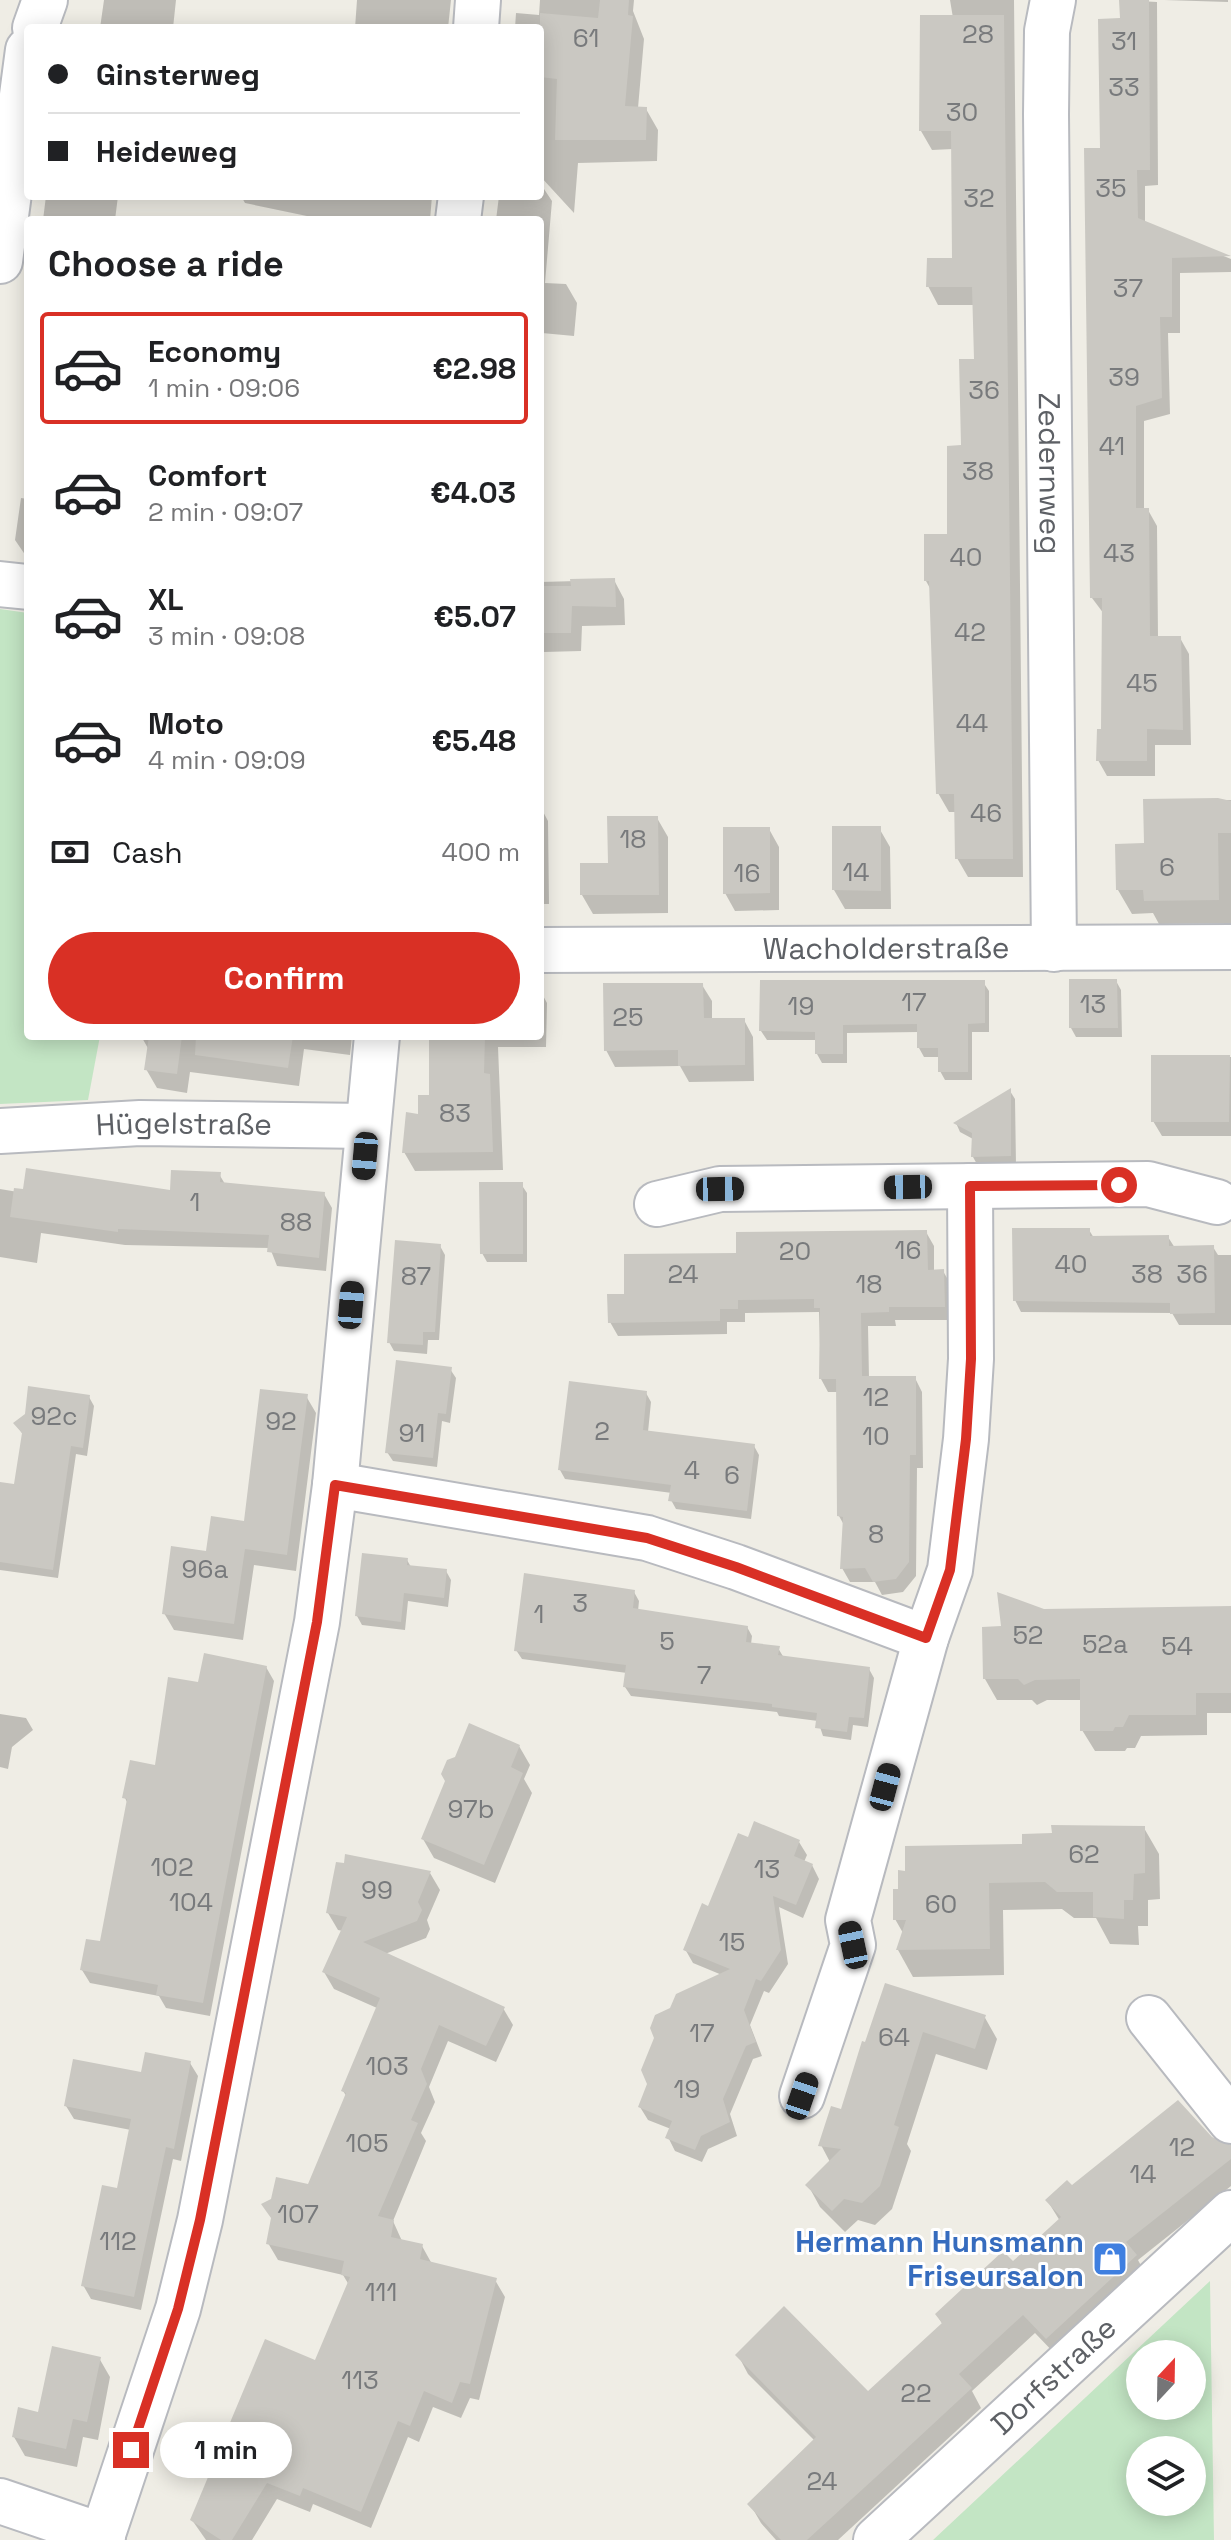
<!DOCTYPE html>
<meta charset="utf-8">
<style>
body{margin:0;font-family:"Space Grotesk",sans-serif;background:#f2f2f2;color:#202124;height:100vh;display:flex;flex-direction:column;font-size:30px;white-space:nowrap}
*{box-sizing:border-box;margin:0}
p{font-size:26px;color:#757577}
.icon{flex:none;width:44px;height:44px;fill:none;stroke:currentColor;stroke-width:2;stroke-linecap:round;stroke-linejoin:round}
.map{position:relative;flex:1;overflow:hidden}
.panel{position:absolute;left:24px;top:216px;width:520px;height:824px;display:flex;flex-direction:column;background:#fff;border-radius:8px;box-shadow:0 4px 20px #0003}
.panel>*{flex:none}
.guide{position:absolute;left:24px;top:24px;width:520px;height:176px;border-radius:8px;box-shadow:0 4px 20px #0003;display:grid;align-content:center;height:176px;padding:0 24px;background:#fff}
.needle{width:52px;rotate:22deg}
.controls{position:absolute;left:1126px;top:2340px;display:grid;gap:16px}
.controls a{display:grid;place-items:center;width:80px;height:80px;border-radius:50%;background:#fff;box-shadow:0 4px 20px #0003;font-size:40px}
.end{position:absolute;width:36px;height:36px;margin:-18px;border:10px solid #d93025;background:#fff;box-shadow:0 0 0 4px #fff}
.from{border-radius:50%}
.bubble{position:absolute;height:56px;border-radius:28px;background:#fff;box-shadow:0 4px 20px #0003;font-size:26px;font-weight:800;line-height:56px;text-align:center}
.car{position:absolute;width:24px;height:48px;margin:-24px -12px;border-radius:10px;box-shadow:0 0 6px 2px #0007;background:linear-gradient(#222 24%,#8ab4d8 0 40%,#222 0 76%,#8ab4d8 0 86%,#222 0)}
.guide b{display:flex;align-items:center;gap:28px;height:76px;font-size:30px}
.guide b+b{border-top:2px solid #e0e0e0}
.guide i{width:20px;height:20px;background:#202124}
ul{padding:0;list-style:none}
li{display:flex;align-items:center;gap:24px;height:112px;margin:0 16px 12px;padding:0 8px;border:4px solid transparent;border-radius:8px}
li div{flex:1}
li b{display:block;font-size:30px}
li em{font-style:normal;font-weight:800}
li.selected{border-color:#d93025}
li>.icon{width:72px;height:72px;stroke-width:1.5}
h2{padding:0 24px;font-size:36px;line-height:96px}
.pay{display:flex;align-items:center;gap:20px;height:88px;padding:0 24px;font-size:30px}
.pay p{margin-inline-start:auto}
.primary-button{display:flex;gap:16px;margin-top:auto;padding:16px 24px}
.primary-button a{flex:1;height:92px;border-radius:48px;background:#d93025;color:#fff;font-size:32px;font-weight:800;line-height:92px;text-align:center}
.map>svg:first-child{display:block}
</style>
<div class="map">
<svg width="1231" height="2540" viewBox="0 0 1231 2540">
<rect width="100%" height="100%" fill="#efede5"/>
<!-- green -->
<path fill="#c3e5c4" fill-rule="evenodd" d="M0 609 28 613V1036H100L88 1100 0 1104Z
M1210 2281 1214 2540H933ZM1140 2354H1192V2406H1140ZM1140 2450H1192V2502H1140Z"/>
<!-- shadow -->
<path fill="#0003" d="M104 0H176L173 28H100Z
M357 0H451L448 28H355Z
M540 0H634L633 11 644 39 638 108 646 109 658 130 657 161 578 163 574 213 540 176V28H515L516 13 539 15Z
M950 0H1014L1023 877H968L957 858 956 812H949L938 793 931 590 926 581 949 536 976 361 975 305H938L928 286 954 260 953 149 932 150 921 131 953 18Z
M1121 0 1157 2 1158 185 1145 186V224L1231 259V272L1180 273V333H1168L1170 414 1144 421V510H1148L1157 526 1158 638H1180L1189 654 1191 745H1155V776H1107L1098 760 1103 731 1104 614 1092 598 1102 150 1122 20Z
M1228 0V2L1164 0Z
M540 183 552 201 545 283 566 284 577 303 574 336 542 333 540 353V220H496L499 196H540Z
M46 196H118L115 220H43Z
M241 196H432L430 220H326L245 203Z
M21 498 28 499V559L15 540Z
M614 580 624 599 625 625 582 626 581 651 544 652 540 676V582Z
M1231 800V923L1159 924 1153 913 1132 914 1118 890 1146 845 1145 801Z
M540 806 548 821 549 904H540Z
M657 818 668 837V913L593 914 582 895Z
M879 828 890 847 891 909H845L834 890Z
M769 829 779 847V910L735 911 725 893Z
M1116 981 1121 990 1122 1037H1076L1071 1028Z
M983 982 989 991V1032H972V1080H945L940 1071V1057H924L919 1048V1032L847 1033V1063H822L817 1054V1040H767L761 1031Z
M702 985 712 1001V1020H744L753 1037 754 1081 689 1082 680 1066 615 1067 606 1050Z
M540 990 547 1003 546 1047H498L503 1170 415 1171 404 1152 431 1097V1036H540Z
M141 1036H352L350 1055 304 1049 299 1086 190 1072 187 1093 157 1088 146 1069 149 1050Z
M1153 1057H1231V1136H1162L1153 1121Z
M1010 1091 1015 1099 1016 1165 978 1166 973 1157V1139L960 1132 956 1123Z
M219 1174 225 1184 324 1194 332 1208 326 1271 277 1266 270 1248 125 1245 41 1233 37 1263 0 1257V1189L24 1193 172 1192Z
M521 1184 527 1193V1262H487L482 1253Z
M1089 1230 1094 1238 1168 1237 1175 1248 1213 1247 1218 1255H1231V1325H1179L1172 1313 1021 1312 1015 1300Z
M926 1232 934 1246V1272L943 1271 951 1285 952 1320H895L896 1326H868L869 1378H915L922 1392 923 1468H917L916 1576 903 1592 882 1595 875 1582H850L842 1568 844 1525 839 1516 838 1392H828L821 1379 819 1312 745 1313V1322H727V1334L618 1336 610 1322 626 1296 738 1255Z
M440 1246 445 1255 439 1340H428L427 1354 394 1351 389 1342Z
M450 1369 456 1378 450 1423 442 1421 437 1467 393 1461 387 1452Z
M646 1393 651 1402 648 1432 754 1446 759 1455 751 1519 676 1509 671 1500 672 1493 565 1479 560 1470Z
M306 1396 316 1413 296 1571 254 1565 243 1640 174 1630 164 1613 208 1554 246 1523Z
M89 1397 94 1406 87 1456 76 1454 58 1578 0 1570V1495L16 1486 24 1436 15 1423Z
M407 1560 411 1567 446 1571 451 1580 448 1607 408 1601 405 1630 362 1625 357 1616Z
M634 1592 639 1601 638 1611 747 1627 752 1636 751 1644 778 1648 784 1658 869 1669 874 1678 868 1727 853 1725 851 1740 823 1736 818 1721 779 1716 777 1712 631 1696 625 1687 627 1673 522 1659 516 1650Z
M1231 1609V1713H1207V1735L1141 1736 1135 1748H1127L1125 1751H1095L1082 1730V1700H1047L1037 1705 1032 1700H997L985 1679 1003 1628 1043 1611Z
M266 1667 274 1681 210 2016 166 2008 159 1996 90 1983 82 1970 101 1944 128 1804 125 1798 157 1767 200 1685Z
M0 1714 26 1718 33 1730 12 1747 8 1769 0 1767Z
M519 1746 530 1765 524 1779 532 1793 495 1883 434 1858 423 1839Z
M1144 1828 1159 1854 1160 1899 1148 1900V1926H1138L1139 1945 1110 1944 1096 1918H1074L1062 1909 1003 1910 1004 1975 913 1977 898 1950 903 1933 895 1919 1024 1845Z
M749 1839 799 1842 807 1855 804 1862 812 1865 819 1879 803 1918 779 1907 788 1964 769 1993 764 1991 750 2025 762 2056 753 2059 730 2114 737 2136 708 2149 702 2162 675 2151 668 2137 671 2129 648 2120 640 2107 672 2010 722 1975 693 1963 685 1949Z
M430 1873 440 1890 427 1920 430 1929 426 1938 385 1954 503 2008 513 2025 496 2062 448 2041 429 2087 435 2102 421 2133 426 2141 393 2221 402 2241 422 2246 432 2264 495 2280 505 2297 479 2400 470 2398 461 2418 433 2407 419 2442 408 2437 371 2528 313 2504 310 2512 277 2499 252 2540H206L192 2520 220 2454 217 2450 230 2428 316 2363 349 2285 343 2275 278 2260 268 2243 309 2187 347 2097 343 2091 377 2008 334 1989 324 1972 343 1931 338 1930 328 1913Z
M984 2016 997 2039 987 2070 936 2054 907 2144 911 2151 892 2209 875 2225 858 2220 845 2232 820 2207 808 2185 830 2162 821 2145 842 2112 866 2045Z
M190 2063 198 2076 181 2161 173 2159 141 2310 91 2299 83 2285 119 2190 131 2130 74 2119 66 2106Z
M1220 2146 1231 2147V2186L1138 2260 1146 2275 1058 2357 1035 2333 972 2391 981 2408 838 2540H776L761 2523 750 2504 815 2441 748 2374 738 2355 868 2394 943 2325 937 2315 1013 2264 1060 2221 1047 2200 1071 2188Z
M99 2358 110 2377 98 2440 83 2437 77 2467 25 2456 14 2437Z"/>
<!-- building -->
<path fill="#cac8c2" d="M600 0H629L628 15 633 16 625 106 647 107 646 140H555L557 79 540 77V13L598 18Z
M1119 0H1149L1150 170H1137L1138 218 1231 256 1172 258V317H1160L1162 398 1136 406V508H1149L1150 636H1181L1183 730 1147 729V761H1096L1097 729H1101L1102 598H1090L1084 148H1100L1098 19 1120 18Z
M920 15H1004L1013 859H955L954 794H936L929 581H924V534H947V446L961 445 959 359H974L972 287H926L927 258H952L951 131H919Z
M615 578 616 607 572 606 571 633H540V586H571L570 579Z
M1218 798 1231 801V833H1218L1219 900 1144 901 1143 890H1116L1115 844 1144 843 1143 799Z
M607 816H658L659 895H580V863H608Z
M832 826H881V891L832 890Z
M723 827H770V893L723 894Z
M1069 979H1117L1118 1028H1069Z
M760 980H985V1023L968 1024V1072H938V1048H917V1024L843 1025V1054H815V1032L759 1031Z
M603 983H703L704 1018H745V1065L678 1066V1050L604 1051Z
M149 1036H182L177 1074 144 1070Z
M196 1036H293L288 1068 195 1055Z
M429 1036H485L484 1073 490 1074 493 1152 402 1153 406 1112 418 1114V1095H429Z
M1151 1055H1230L1229 1122H1151Z
M1011 1088V1156L971 1157 972 1133 953 1123Z
M26 1168 170 1190 171 1170 221 1172 220 1182 325 1192 319 1258 267 1252 269 1235 118 1229V1232L10 1217 14 1188 23 1189Z
M479 1182H523V1254H480Z
M1012 1228H1090V1236L1169 1235V1246L1214 1245 1215 1313 1170 1314V1303L1013 1301Z
M927 1230 928 1270 944 1269 945 1307H889V1312L861 1313 862 1376H916V1455H910L909 1562 896 1579 873 1582 865 1568 840 1569 843 1517 837 1516 836 1379H819L820 1308H814V1299L738 1300V1309H720V1321L608 1323 607 1294H624V1254L736 1253V1232Z
M395 1240 441 1244 435 1332H423V1345L387 1343Z
M396 1360 452 1367 446 1414 438 1413 433 1458 385 1453Z
M569 1381 647 1391 643 1430 755 1444 747 1511 668 1501 671 1485 558 1470Z
M28 1386 90 1395 83 1448 71 1446 53 1570 0 1562V1482L14 1484 22 1433 13 1423 25 1414Z
M260 1389 308 1394 287 1555 245 1549 234 1624 162 1614 171 1546 206 1551 211 1516 244 1521Z
M362 1553 408 1558 407 1565 447 1569 444 1598 404 1593 401 1622 355 1616Z
M524 1573 635 1590 633 1608 748 1626 746 1642 780 1646 778 1655 870 1667 864 1718 849 1717 847 1732 815 1728 817 1713 772 1707V1704L623 1687 626 1665 514 1651Z
M997 1592 1044 1609 1231 1606V1693H1196V1715H1129L1123 1727H1115L1113 1731H1080V1679L1035 1680 1024 1685 1018 1679H983L982 1627 1001 1626Z
M204 1653 267 1666 203 2003 156 1995 158 1985 80 1970 86 1939 100 1941 127 1799 122 1798 130 1760 155 1765 168 1677 198 1682Z
M469 1723 520 1745 511 1767 523 1773 484 1865 421 1839 445 1781 441 1774 447 1760 455 1757Z
M754 1821 800 1840 794 1856 813 1864 796 1905 773 1896 781 1950 761 1981 756 1979 744 2010 756 2042 746 2046 723 2099 730 2122 701 2136 695 2150 665 2138 672 2121 638 2107 647 2084 641 2070 654 2038 650 2028 655 2015 670 2008 676 1994 730 1969 683 1950 702 1903 708 1906 738 1833 748 1837Z
M1051 1825 1145 1826V1873L1134 1874 1133 1900H1124V1919L1093 1917V1892H1057L1045 1882 989 1883 990 1949 896 1950 906 1920H893V1889H898V1870L905 1871V1846L1022 1844V1834L1052 1833Z
M345 1854 431 1871 418 1902 422 1910 417 1921 363 1942 505 2007 486 2046 439 2025 421 2069 427 2084 411 2120 418 2123 378 2216 394 2220 391 2237 423 2244 420 2259 497 2278 470 2384 460 2382 452 2403 424 2391 410 2426 398 2421 361 2512 303 2488 300 2496 267 2483 232 2540H221L190 2520 219 2451 215 2450 226 2424 229 2425 265 2339 315 2360 350 2277 341 2275 344 2261 266 2244 271 2218 261 2204 271 2199 276 2177 308 2184 346 2093 341 2091 380 1998 322 1972 347 1917 326 1913 336 1862 344 1863Z
M885 1983 986 2015 975 2049 923 2032 894 2125 899 2127 880 2186 862 2203 844 2199 832 2211 805 2185 841 2149 818 2146 831 2106 841 2109 862 2041 865 2042Z
M145 2052 191 2061 174 2149 166 2147 134 2297 81 2286 102 2185 117 2188 131 2119 64 2106 73 2059 141 2072Z
M1178 2100 1212 2137 1231 2145V2159L1126 2242 1137 2255 1046 2339 1023 2315 959 2374 972 2388 876 2477 807 2540H781L747 2504 816 2437 735 2355 784 2306 868 2391 942 2323 935 2314 1003 2251 1013 2261 1061 2217 1045 2200 1067 2180 1072 2185Z
M52 2346 101 2357 87 2422 73 2419 66 2449 12 2437 18 2407 38 2412Z"/>
<g fill="none" stroke-linecap="round" stroke-linejoin="round">
<defs>
<g id="minor">
<path id="s1" d="M1053 0 1047 31 1046 114 1054 949"/>
<path d="M35 28 45 0"/>
<path d="M476 28 478 0"/>
<path d="M458 220 461 196"/>
<path d="M0 261 28 50"/>
<path d="M0 584 28 587"/>
<path id="s2" d="M540 950 1231 947"/>
<path id="s3" d="M0 1131 140 1123 368 1126"/>
<path d="M657 1204 720 1189 1148 1184 1217 1202"/>
<path d="M335 1485 647 1538 736 1567 926 1638"/>
<path d="M1149 2018 1231 2121"/>
<path d="M802 2096 853 1945 848 1920 926 1638 950 1570 966 1439 971 1359 970 1186"/>
<path d="M0 2501 103 2536"/>
<path d="M101 2540 178 2309 200 2220 317 1622 335 1485 377 1036"/>
<path id="s4" d="M876 2540 1231 2213"/>
</g>
</defs>
<!-- minor casing -->
<use href="#minor" stroke="#b8babf" stroke-width="48"/>
<!-- minor -->
<use href="#minor" stroke="#fff" stroke-width="44"/>
</g>
<g fill="none" stroke-linecap="round" stroke-linejoin="round">
<!-- route -->
<path stroke="#d93025" stroke-width="10" d="M131 2450 178 2309 200 2220 317 1622 335 1485 647 1538 736 1567 926 1638 950 1570 966 1439 971 1359 970 1186 1119 1185"/>
</g>
<!-- icons -->
<defs>
<symbol id="shop-square" viewBox="-11 -11 22 22"><rect x="-9" y="-9" width="18" height="18" rx="4" fill="#3f7fe0" stroke="#fff"/><path d="M-5-2.5h2.3a2.7 3.5 0 0 1 5.4 0H5L5.5 6h-11ZM-1.5-2.5h3a1.5 2.3 0 0 0-3 0Z" fill="#fff"/></symbol>
</defs>
<g fill-rule="evenodd">
<use href="#shop-square" x="1090" y="2239" width="40" height="40"/>
</g>
<g text-anchor="middle" stroke-width="6" stroke-linejoin="round" paint-order="stroke">
<!-- number labels -->
<g font-size="26" fill="#787a7c">
<text x="978" y="43">28</text>
<text x="586" y="47">61</text>
<text x="1124" y="50">31</text>
<text x="1124" y="96">33</text>
<text x="962" y="121">30</text>
<text x="1111" y="197">35</text>
<text x="979" y="207">32</text>
<text x="1128" y="297">37</text>
<text x="1124" y="386">39</text>
<text x="984" y="399">36</text>
<text x="1112" y="455">41</text>
<text x="978" y="480">38</text>
<text x="1119" y="562">43</text>
<text x="966" y="566">40</text>
<text x="970" y="641">42</text>
<text x="1142" y="692">45</text>
<text x="972" y="732">44</text>
<text x="986" y="822">46</text>
<text x="633" y="848">18</text>
<text x="1167" y="876">6</text>
<text x="856" y="881">14</text>
<text x="747" y="882">16</text>
<text x="914" y="1011">17</text>
<text x="1093" y="1013">13</text>
<text x="801" y="1015">19</text>
<text x="628" y="1026">25</text>
<text x="455" y="1122">83</text>
<text x="195" y="1211">1</text>
<text x="296" y="1231">88</text>
<text x="908" y="1259">16</text>
<text x="795" y="1260">20</text>
<text x="1071" y="1273">40</text>
<text x="683" y="1283">24</text>
<text x="1147" y="1283">38</text>
<text x="1192" y="1283">36</text>
<text x="416" y="1285">87</text>
<text x="869" y="1293">18</text>
<text x="876" y="1406">12</text>
<text x="54" y="1425">92c</text>
<text x="281" y="1430">92</text>
<text x="602" y="1440">2</text>
<text x="412" y="1442">91</text>
<text x="876" y="1445">10</text>
<text x="692" y="1479">4</text>
<text x="732" y="1484">6</text>
<text x="876" y="1543">8</text>
<text x="205" y="1578">96a</text>
<text x="580" y="1612">3</text>
<text x="539" y="1623">1</text>
<text x="1028" y="1644">52</text>
<text x="667" y="1650">5</text>
<text x="1105" y="1653">52a</text>
<text x="1177" y="1655">54</text>
<text x="704" y="1684">7</text>
<text x="471" y="1818">97b</text>
<text x="1084" y="1863">62</text>
<text x="172" y="1876">102</text>
<text x="767" y="1878">13</text>
<text x="377" y="1899">99</text>
<text x="191" y="1911">104</text>
<text x="941" y="1913">60</text>
<text x="732" y="1951">15</text>
<text x="702" y="2042">17</text>
<text x="894" y="2046">64</text>
<text x="387" y="2075">103</text>
<text x="687" y="2098">19</text>
<text x="367" y="2152">105</text>
<text x="1182" y="2156">12</text>
<text x="1143" y="2183">14</text>
<text x="298" y="2223">107</text>
<text x="118" y="2250">112</text>
<text x="381" y="2301">111</text>
<text x="360" y="2389">113</text>
<text x="916" y="2402">22</text>
<text x="822" y="2490">24</text>
</g>
<!-- street labels -->
<g font-size="30" fill="#5d6065" stroke="#fff">
<text dy="10" stroke="none"><textPath href="#s1" startOffset="474">Zedernweg</textPath></text>
<text dy="10" stroke="none"><textPath href="#s2" startOffset="346">Wacholderstraße</textPath></text>
<text dy="10" stroke="none"><textPath href="#s3" startOffset="184">Hügelstraße</textPath></text>
<text dy="10" stroke="none"><textPath href="#s4" startOffset="242">Dorfstraße</textPath></text>
</g>
<!-- shop labels -->
<g font-size="30" font-weight="bold" fill="#366cbe" stroke="#fff" text-anchor="end">
<text x="1084" y="2252">Hermann Hunsmann<tspan x="1084" dy="34">Friseursalon</tspan></text>
</g>
</g>
</svg>
<div class="controls">
<a><svg class="needle" viewBox="-14 -14 28 28"><path d="M0-13l5 13h-10z" fill="#e53935"/><path d="M0 13l5-13h-10z" fill="#757577"/></svg></a>
<a><svg class="icon" aria-label="layers" viewBox="0 0 24 24"><path d="M12 4l9 5-9 5-9-5zM3 14l9 5 9-5"/></svg></a>
</div>
<i class="end from" style="left:1119px;top:1185px"></i>
<i class="end" style="left:131px;top:2450px"></i>
<div class="bubble" style="left:160px;top:2422px;width:132px">1 min</div>
<i class="car" style="left:365px;top:1156px;rotate:185deg"></i>
<i class="car" style="left:908px;top:1187px;rotate:269deg"></i>
<i class="car" style="left:720px;top:1189px;rotate:89deg"></i>
<i class="car" style="left:351px;top:1305px;rotate:5deg"></i>
<i class="car" style="left:885px;top:1787px;rotate:15deg"></i>
<i class="car" style="left:853px;top:1945px;rotate:348deg"></i>
<i class="car" style="left:802px;top:2096px;rotate:19deg"></i>
<div class="guide">
<b><i class="from"></i>Ginsterweg</b>
<b><i></i>Heideweg</b>
</div>
<section class="panel">
<h2>Choose a ride</h2>
<ul>
<li class="selected"><svg class="icon" aria-label="car" viewBox="0 0 24 24"><path d="M5 17H2v-5l4-1 3-4h7l3 4 3 1v5h-3M9 17h6M6 11h13"/><circle cx="7" cy="17" r="2"/><circle cx="17" cy="17" r="2"/></svg><div><b>Economy</b><p>1 min · 09:06</p></div><em>€2.98</em></li>
<li><svg class="icon" aria-label="car" viewBox="0 0 24 24"><path d="M5 17H2v-5l4-1 3-4h7l3 4 3 1v5h-3M9 17h6M6 11h13"/><circle cx="7" cy="17" r="2"/><circle cx="17" cy="17" r="2"/></svg><div><b>Comfort</b><p>2 min · 09:07</p></div><em>€4.03</em></li>
<li><svg class="icon" aria-label="car" viewBox="0 0 24 24"><path d="M5 17H2v-5l4-1 3-4h7l3 4 3 1v5h-3M9 17h6M6 11h13"/><circle cx="7" cy="17" r="2"/><circle cx="17" cy="17" r="2"/></svg><div><b>XL</b><p>3 min · 09:08</p></div><em>€5.07</em></li>
<li><svg class="icon" aria-label="car" viewBox="0 0 24 24"><path d="M5 17H2v-5l4-1 3-4h7l3 4 3 1v5h-3M9 17h6M6 11h13"/><circle cx="7" cy="17" r="2"/><circle cx="17" cy="17" r="2"/></svg><div><b>Moto</b><p>4 min · 09:09</p></div><em>€5.48</em></li>
</ul>
<div class="pay"><svg class="icon" aria-label="cash" viewBox="0 0 24 24"><path d="M3 7h18v10H3z"/><circle cx="12" cy="12" r="2"/></svg>Cash<p>400 m</p></div>
<div class="primary-button"><a>Confirm</a></div>
</section>
</div>
